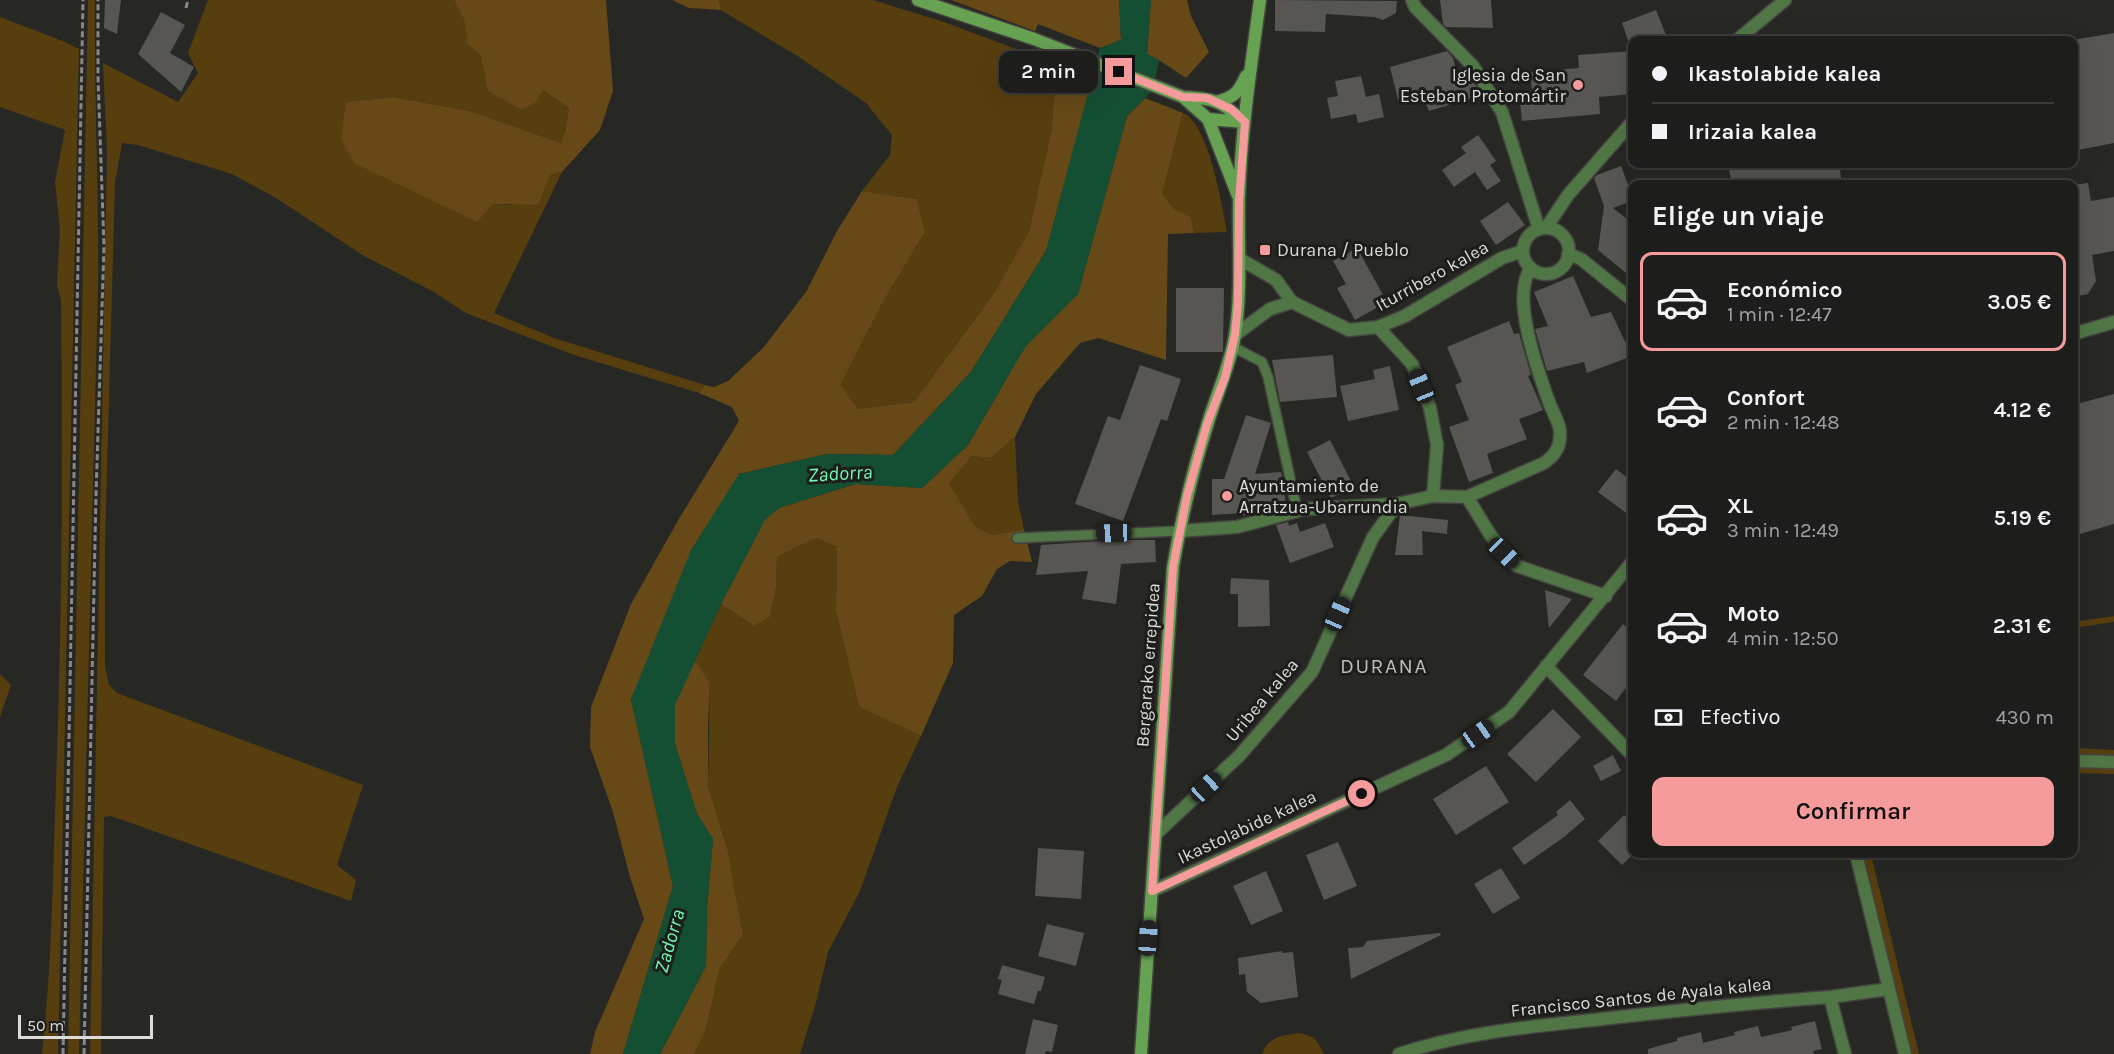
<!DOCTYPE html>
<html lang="es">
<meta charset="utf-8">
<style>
body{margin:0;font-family:Karla,sans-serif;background:#252624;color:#f1f3f6;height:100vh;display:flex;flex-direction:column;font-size:22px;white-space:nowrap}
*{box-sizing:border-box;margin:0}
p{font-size:20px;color:#a0a2a3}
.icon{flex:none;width:33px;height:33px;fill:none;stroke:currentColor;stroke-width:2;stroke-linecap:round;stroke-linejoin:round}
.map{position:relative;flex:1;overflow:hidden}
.details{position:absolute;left:1628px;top:180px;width:450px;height:678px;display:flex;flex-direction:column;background:#1d1d1b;border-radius:12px;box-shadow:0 6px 24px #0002,0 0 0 2px #3b3b3a}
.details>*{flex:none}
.banner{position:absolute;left:1628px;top:36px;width:450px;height:132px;border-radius:12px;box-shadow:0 6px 24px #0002,0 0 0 2px #3b3b3a;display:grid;align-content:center;height:132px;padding:0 24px;background:#1d1d1b}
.scale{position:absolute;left:18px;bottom:15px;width:135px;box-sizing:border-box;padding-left:6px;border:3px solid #dcdcda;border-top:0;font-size:16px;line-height:21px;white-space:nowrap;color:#dcdcda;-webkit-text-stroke:4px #1d1e1b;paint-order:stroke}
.end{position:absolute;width:27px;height:27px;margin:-14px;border:8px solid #f59b9c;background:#111;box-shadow:0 0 0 3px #111}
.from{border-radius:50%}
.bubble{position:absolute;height:42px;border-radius:12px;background:#1d1d1b;box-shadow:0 6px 24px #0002,0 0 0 2px #3b3b3a;font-size:20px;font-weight:600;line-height:42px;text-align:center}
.car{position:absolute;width:18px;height:36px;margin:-18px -9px;border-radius:8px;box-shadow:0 0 4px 2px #0007;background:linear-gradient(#222 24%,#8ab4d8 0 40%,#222 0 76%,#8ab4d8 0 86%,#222 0)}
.banner b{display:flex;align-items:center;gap:21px;height:57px;font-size:22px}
.banner b+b{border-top:2px solid #3b3b3a}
.banner i{width:15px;height:15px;background:#f1f3f6}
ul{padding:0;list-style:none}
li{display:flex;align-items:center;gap:18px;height:99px;margin:0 12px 9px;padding:0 12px;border:3px solid transparent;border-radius:12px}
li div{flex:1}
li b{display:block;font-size:22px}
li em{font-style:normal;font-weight:600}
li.current{border-color:#f59b9c}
li>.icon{width:54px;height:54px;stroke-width:1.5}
h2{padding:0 24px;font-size:27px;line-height:72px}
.pay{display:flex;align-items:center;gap:15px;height:66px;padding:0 24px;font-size:22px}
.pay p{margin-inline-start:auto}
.cta{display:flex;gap:12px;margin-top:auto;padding:12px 24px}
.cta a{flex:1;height:69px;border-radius:12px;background:#f59b9c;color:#111;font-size:24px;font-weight:600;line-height:69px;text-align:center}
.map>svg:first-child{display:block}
</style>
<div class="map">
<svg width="2114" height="1054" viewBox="0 0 2114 1054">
<rect width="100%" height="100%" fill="#272724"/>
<!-- green -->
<path fill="#573e0f" d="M88 0H95C94 95 99 190 98 285L79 1054H68Z
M208 0H454L464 20 467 44 481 56 487 90H543L569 108 565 131 561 143 470 111 393 97 346 102 493 204 511 205 550 175 562 172 494 313 554 338 705 385 699 393 571 354 466 313 434 292 364 256 276 198 232 174 138 145 122 143 115 183 105 543V666L109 685 117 693 363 785 337 865 356 880 351 901 111 816 104 817 101 1054H90L107 153 103 63 178 102 198 73 188 53Z
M719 0H873L944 22 1064 67 1055 72 1052 128 1029 231 994 293 914 402 858 409 841 384 883 302 925 232 917 199 862 191 890 155 892 135 866 103 799 57 721 10Z
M0 17 63 41 79 49 58 1054H42C52 964 53 873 56 782 62 621 63 461 61 300L57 285 60 230 55 182 65 130 0 107Z
M1183 113C1209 124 1222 205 1227 232L1194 233 1191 217 1174 209 1162 194Z
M1015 437 1018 502 1024 529 993 535 975 526 949 483 972 456 991 458Z
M816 538 837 547 836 611 859 707 921 736 897 787 860 891 828 952 816 1003 800 1054H694L705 1032 720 968 743 935 728 851 708 788 710 683 695 660 721 604 754 626 770 617 776 588 777 557Z
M2114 616V622L2073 628V622Z
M0 674 11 685 0 717Z
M2073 748 2114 750V757L2073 756Z
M2073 766 2114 767V774L2073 773Z
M1862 854H1871L1919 1054H1912Z
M1298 1033C1315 1036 1316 1038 1324 1054H1262C1270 1036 1280 1036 1298 1033Z"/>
<!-- forest -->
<path fill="#664916" d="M454 0H606L613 91 600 130 562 172 550 175 538 205 493 204 477 222 354 163 341 139 346 102 393 97 470 111 561 143 565 131 569 108 543 90 536 102 522 110 487 90 481 56 467 44 464 20Z
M672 0H719L721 10 689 8Z
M951 0H1119L1121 40 1100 48 1038 24 1035 31Z
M1151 0H1187L1191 16 1209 52 1186 78 1159 60 1147 54Z
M1064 67 1093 79 1046 251 971 372 893 455 827 454 739 474 631 699 673 886 623 1054H590L595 1032 644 919 630 877 613 812 590 747 591 707 631 604 680 517 739 421 732 407 699 393 705 385 714 387 728 381 763 348 806 292 837 231 862 191 917 199 925 232 883 302 841 384 858 409 914 402 994 293 1029 231 1052 128 1055 72Z
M1145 98 1183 113 1162 194 1174 209 1191 217 1194 233 1168 234 1166 360 1098 338 1080 343 1036 394 1015 437 991 458 972 456 949 483 975 526 993 535 1024 529 1032 562 1010 561 997 569 982 596 954 615 953 663 921 736 859 707 836 611 837 547 816 538 777 557 776 588 770 617 754 626 721 604 765 519 779 508 855 484 922 488 968 445 1025 347 1078 294 1127 116Z
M695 660 710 683 708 727V787L728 851 743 935 720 968 705 1032 694 1054H660L706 966 707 908 713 839 697 814 675 744V704Z"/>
<!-- water -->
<path fill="#154f33" d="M1119 0H1151L1147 54 1159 60 1155 80 1150 93 1127 116 1078 294 1025 347 968 445 922 488 855 484 779 508 765 520 721 604 675 705V744L697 814 713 839 707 908 706 966 660 1054H623L673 886 631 699 691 550 739 474 827 454 893 455 971 372 1046 251 1100 48 1121 40Z"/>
<!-- building -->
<path fill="#575652" d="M105 0H121L117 34 104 28Z
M1275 0 1397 1 1396 13 1383 20 1374 17 1326 14 1325 32 1275 31Z
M1440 0H1491L1493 28 1446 27 1443 24Z
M1656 10 1668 40H1628L1622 23Z
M161 12 185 25 170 53 194 67 181 92 138 54Z
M2114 33V143L2073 151V40Z
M1447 51 1453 58 1458 78 1469 75 1482 95 1429 111 1422 95 1398 100 1390 67Z
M1632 51V94L1599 97 1600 114 1522 121 1520 102 1533 100 1530 72 1579 68 1578 55Z
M1361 76 1366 97 1379 94 1384 117 1358 123 1356 114 1331 119 1327 98 1338 96 1335 81Z
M1478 135 1496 161 1490 165 1501 181 1487 190 1475 172 1454 187 1442 170 1466 153 1461 147Z
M1728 164H1839L1842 184H1732Z
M1621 166 1632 195V201L1613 208 1632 223V278L1598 250 1604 206 1594 178 1597 175Z
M2088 183 2091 201 2114 197V251L2092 255 2096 281 2088 294 2073 297V185Z
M1508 202 1525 225 1496 245 1480 221Z
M1357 248 1387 302 1355 320 1337 288 1346 284 1333 261Z
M1573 276 1591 317 1611 312 1632 356 1587 373 1584 362 1547 371 1535 329 1548 326 1534 292Z
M1176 288H1224L1223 352H1176Z
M1509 321 1514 334 1519 333 1531 375 1528 376 1543 410 1519 419 1527 439 1487 454 1493 473 1469 482 1449 427 1469 420 1455 385 1462 382 1447 347Z
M1333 355 1337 397 1280 402 1272 360Z
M1140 365 1181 379 1167 421 1161 419 1123 521 1075 504 1108 416 1120 420Z
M1390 366 1399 410 1348 421 1340 386 1375 379 1373 370Z
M2114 394V524L2073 536V405Z
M1246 415 1271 423 1255 474 1281 472 1286 505 1248 515 1243 516V513L1212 515V479H1224Z
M1330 440 1354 487 1331 498 1307 452Z
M1616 469 1632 481V505L1626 513 1598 492Z
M1400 515 1448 520 1447 534 1422 531 1423 555H1395Z
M1288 522 1289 526 1297 523 1300 532 1325 523 1334 547 1290 563 1276 525Z
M1116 540H1155L1156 562 1121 564 1116 604 1082 599 1088 571 1036 575 1041 545Z
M1231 578 1269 580 1270 626 1238 627V594H1230Z
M1545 590 1572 599 1549 628Z
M1623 624 1632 632V680L1616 701 1583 675Z
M1553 709 1581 737 1536 782 1507 754Z
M1613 755 1621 771 1601 781 1593 766Z
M1486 766 1509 802 1456 835 1433 799Z
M1570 800 1585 819 1564 837 1524 865 1512 848 1558 815 1556 812Z
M1624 815 1632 823V855L1622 865 1598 841Z
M1338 842 1357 886 1324 900 1306 855Z
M1038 848 1084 851 1081 899 1035 896Z
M1501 868 1520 898 1493 914 1474 884Z
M1266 871 1283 911 1251 925 1233 886Z
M1047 924 1084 933 1076 966 1038 956Z
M1440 933 1441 935 1351 979 1348 948 1363 947 1367 941Z
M1282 951V953L1293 952 1298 997 1261 1003 1247 992 1245 974 1239 975 1238 958Z
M1002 965 1045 977 1041 991H1038L1034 1004 998 994 1002 980 998 979Z
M1033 1019 1058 1025 1052 1052 1046 1051 1045 1054H1025Z
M1815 1021 1822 1049 1813 1051 1814 1054H1648V1049L1677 1041V1038L1701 1032 1703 1043 1735 1035 1734 1032 1758 1026 1761 1037 1792 1030 1791 1027Z"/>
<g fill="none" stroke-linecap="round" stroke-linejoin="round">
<defs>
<path id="lane" d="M1233 347 1262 362 1268 377 1297 510
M1017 538 1179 531"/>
<path id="street" d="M1412 0 1415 7 1473 66 1502 112 1539 229
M1737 40 1785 0
M1546 228 1568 195 1632 122
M1523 251a23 23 0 1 1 46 0a23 23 0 1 1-46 0Z
M1568 254 1581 259 1632 300
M1240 259 1276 280 1292 302 1349 330 1378 327 1405 316 1502 258 1523 251
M1378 327 1412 364 1430 408 1437 445 1433 496
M2073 334 2114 322
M1235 335 1270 309 1292 302
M1467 497 1491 536 1517 566 1606 596
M1179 531 1237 527 1305 509 1397 504 1433 496 1467 497 1544 463C1555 455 1561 447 1560 432 1560 423 1552 411 1549 402 1538 371 1510 296 1531 268
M1546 666 1632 755
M2073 761 2114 762
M1156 834 1240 755 1312 672 1373 537 1397 504
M1856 854 1905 1054
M1152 891 1446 755 1509 712 1632 562
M1830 997 1889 989
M1399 1054C1462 1033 1527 1027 1593 1020 1672 1011 1751 1003 1830 997L1845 1054"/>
<path id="secondary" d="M918 0 1034 39 1183 97C1213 98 1222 101 1244 122
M1183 97 1208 119 1238 196
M1216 102C1235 97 1238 93 1246 76
M1208 119 1244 122
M1141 1054 1173 567C1181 520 1192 473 1207 426 1216 395 1230 367 1235 335 1242 290 1238 244 1239 199 1241 132 1251 66 1260 0"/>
</defs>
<!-- lane casing -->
<use href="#lane" stroke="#444441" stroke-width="12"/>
<!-- street casing -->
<use href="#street" stroke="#444441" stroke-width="15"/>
<!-- secondary casing -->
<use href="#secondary" stroke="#444441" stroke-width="15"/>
<!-- path -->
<path stroke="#888886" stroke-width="3" stroke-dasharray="6 3" stroke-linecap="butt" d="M186 8 188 0
M63 1054 83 0
M84 1054 96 495 104 246 98 78V0"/>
<!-- lane -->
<use href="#lane" stroke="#517645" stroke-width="9"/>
<!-- street -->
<use href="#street" stroke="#517645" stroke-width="12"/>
<!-- secondary -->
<use href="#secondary" stroke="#67a253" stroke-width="12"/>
</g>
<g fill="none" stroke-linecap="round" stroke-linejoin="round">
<!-- route -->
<path stroke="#f59b9c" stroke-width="8" d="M1119 72 1183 97 1207 98 1231 109 1245 122 1239 201 1238 303 1235 335 1225 377 1207 424 1187 496 1173 567 1152 891 1362 794"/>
</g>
<!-- markers -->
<g fill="#f59b9c" stroke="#1d1e1b" stroke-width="2">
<circle cx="1578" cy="85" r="6"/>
<rect x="1259" y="244" width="12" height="12" rx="3"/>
<circle cx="1227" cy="496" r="6"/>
</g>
<g text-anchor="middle" stroke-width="6" stroke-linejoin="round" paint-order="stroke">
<!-- poi labels -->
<g font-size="18" fill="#dcdcda" stroke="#1d1e1b" text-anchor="start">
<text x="1566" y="81" text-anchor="end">Iglesia de San<tspan x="1566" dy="21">Esteban Protomártir</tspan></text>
<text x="1277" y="256">Durana / Pueblo</text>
<text x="1239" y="492">Ayuntamiento de<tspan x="1239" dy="21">Arratzua-Ubarrundia</tspan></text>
</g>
<!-- street labels -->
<g font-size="18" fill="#dcdcda" stroke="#1d1e1b">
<text transform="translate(1432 276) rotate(-29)" y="6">Iturribero kalea</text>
<text transform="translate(1148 665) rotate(-86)" y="6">Bergarako errepidea</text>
<text transform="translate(1262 700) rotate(-50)" y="6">Uribea kalea</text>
<text transform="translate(1247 827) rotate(-25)" y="6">Ikastolabide kalea</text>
<text transform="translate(1641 997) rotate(-6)" y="6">Francisco Santos de Ayala kalea</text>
</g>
<!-- water labels -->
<g font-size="20" font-style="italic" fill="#6ff8b1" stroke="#1d1e1b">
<text transform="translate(840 473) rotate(-3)" y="7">Zadorra</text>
<text transform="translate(669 941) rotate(-74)" y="7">Zadorra</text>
</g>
<!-- quarter labels -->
<g font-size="21" letter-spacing="1.5" fill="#bebfbb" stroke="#1d1e1b">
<text x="1384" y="673">DURANA</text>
</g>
</g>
</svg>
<div class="scale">50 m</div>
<i class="end from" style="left:1362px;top:794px"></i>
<i class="end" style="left:1119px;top:72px"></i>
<div class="bubble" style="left:999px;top:51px;width:99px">2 min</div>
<i class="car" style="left:1421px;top:386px;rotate:338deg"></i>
<i class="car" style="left:1114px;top:533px;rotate:268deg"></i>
<i class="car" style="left:1504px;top:553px;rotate:135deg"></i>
<i class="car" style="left:1338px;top:614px;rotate:24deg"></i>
<i class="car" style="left:1478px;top:734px;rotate:55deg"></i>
<i class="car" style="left:1206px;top:787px;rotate:47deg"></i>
<i class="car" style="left:1148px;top:938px;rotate:4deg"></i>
<div class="banner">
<b><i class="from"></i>Ikastolabide kalea</b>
<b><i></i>Irizaia kalea</b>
</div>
<section class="details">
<h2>Elige un viaje</h2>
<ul>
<li class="current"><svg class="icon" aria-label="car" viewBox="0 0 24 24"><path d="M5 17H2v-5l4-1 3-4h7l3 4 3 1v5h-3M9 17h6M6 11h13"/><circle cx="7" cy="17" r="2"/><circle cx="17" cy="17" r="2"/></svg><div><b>Económico</b><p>1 min · 12:47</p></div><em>3.05 €</em></li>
<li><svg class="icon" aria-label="car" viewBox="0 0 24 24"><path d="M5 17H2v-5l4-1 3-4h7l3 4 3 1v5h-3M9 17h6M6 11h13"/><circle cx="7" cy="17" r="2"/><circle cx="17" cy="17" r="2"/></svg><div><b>Confort</b><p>2 min · 12:48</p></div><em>4.12 €</em></li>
<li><svg class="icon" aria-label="car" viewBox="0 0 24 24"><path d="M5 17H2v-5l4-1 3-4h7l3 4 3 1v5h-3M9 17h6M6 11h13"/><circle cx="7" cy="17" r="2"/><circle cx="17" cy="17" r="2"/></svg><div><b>XL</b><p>3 min · 12:49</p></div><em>5.19 €</em></li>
<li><svg class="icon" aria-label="car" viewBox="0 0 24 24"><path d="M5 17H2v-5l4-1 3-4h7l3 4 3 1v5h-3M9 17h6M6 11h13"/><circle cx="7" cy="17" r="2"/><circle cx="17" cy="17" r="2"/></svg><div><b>Moto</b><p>4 min · 12:50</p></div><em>2.31 €</em></li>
</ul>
<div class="pay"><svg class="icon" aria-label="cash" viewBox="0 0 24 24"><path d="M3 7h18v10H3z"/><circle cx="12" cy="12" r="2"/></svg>Efectivo<p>430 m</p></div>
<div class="cta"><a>Confirmar</a></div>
</section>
</div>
